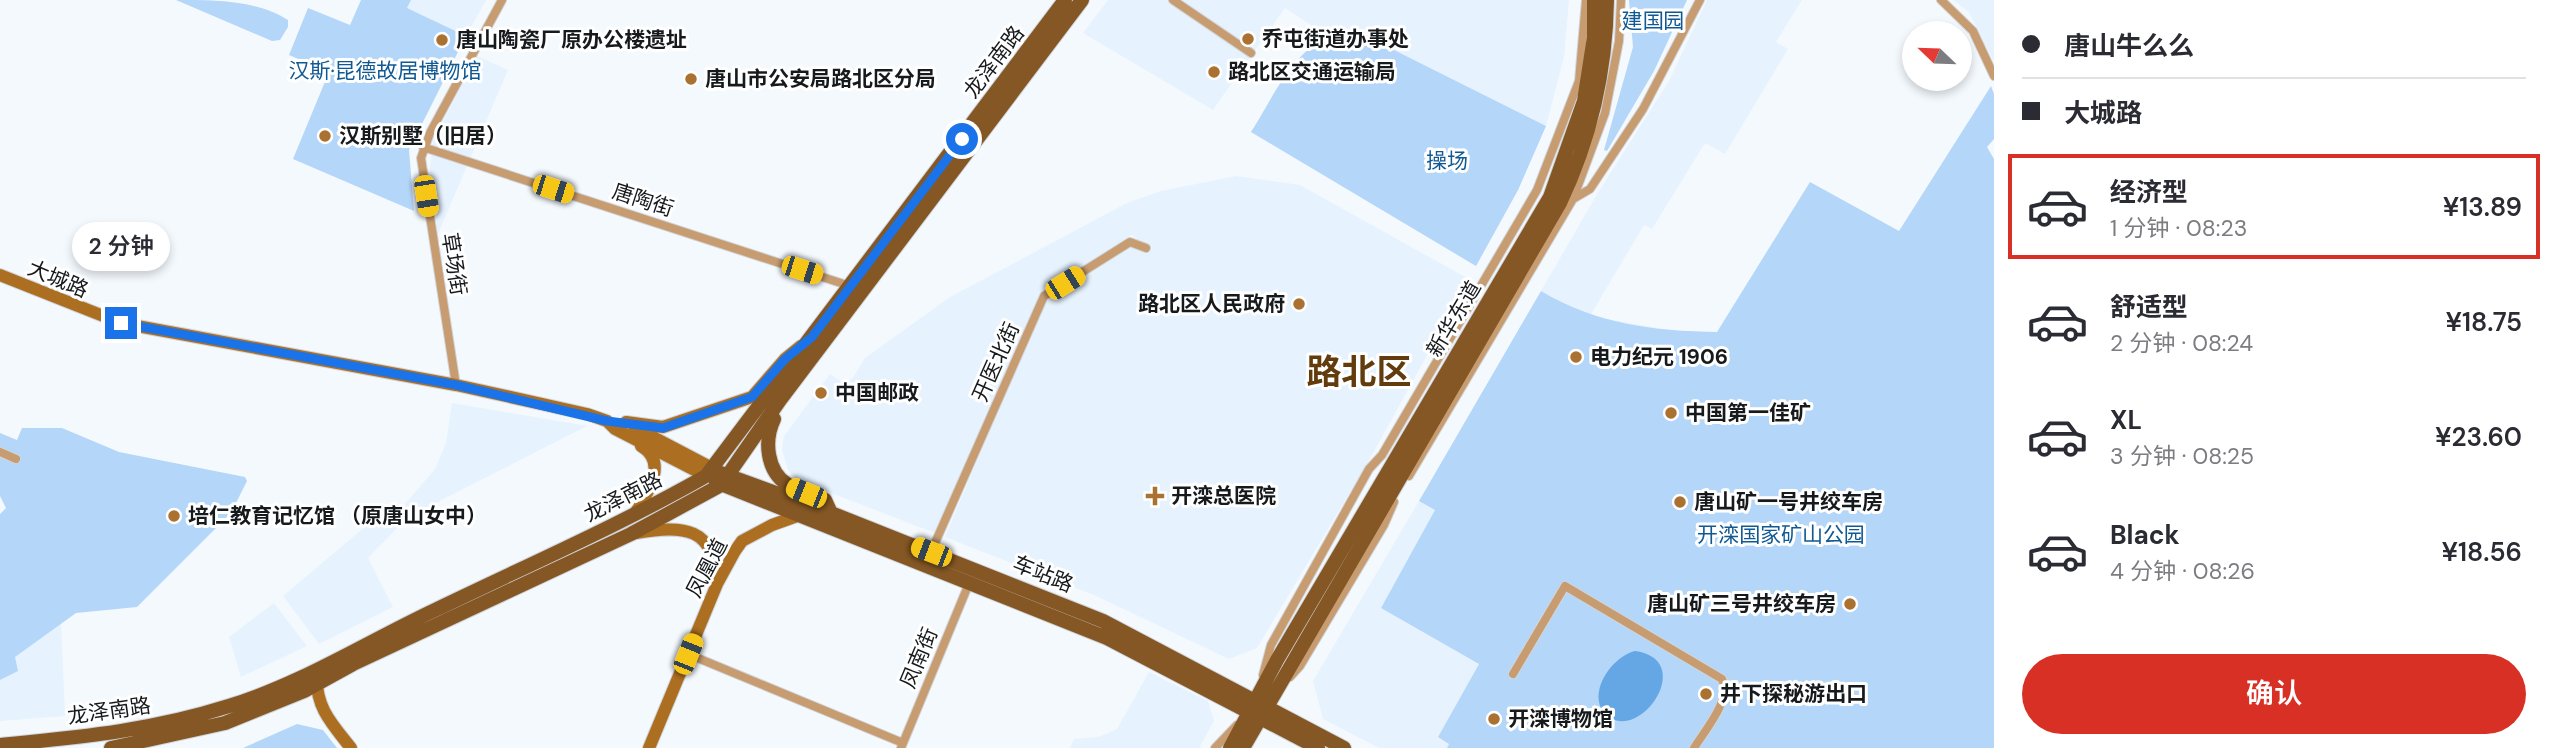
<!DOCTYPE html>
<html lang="zh">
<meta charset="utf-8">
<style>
body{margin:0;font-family:"DM Sans","Noto Sans SC",sans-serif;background:#f7f7f7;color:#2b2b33;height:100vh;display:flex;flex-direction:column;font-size:26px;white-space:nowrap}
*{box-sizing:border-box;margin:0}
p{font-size:23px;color:#7c7c81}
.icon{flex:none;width:38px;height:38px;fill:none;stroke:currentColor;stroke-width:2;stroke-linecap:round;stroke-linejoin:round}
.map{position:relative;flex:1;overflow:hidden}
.drawer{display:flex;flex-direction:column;background:#fff;width:560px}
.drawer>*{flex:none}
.banner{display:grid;align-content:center;height:154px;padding:0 28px;background:#fff}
.needle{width:46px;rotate:293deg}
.fabs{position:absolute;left:1902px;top:21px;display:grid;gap:14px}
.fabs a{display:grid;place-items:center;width:70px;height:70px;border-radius:50%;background:#fff;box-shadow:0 4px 10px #0003;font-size:35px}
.end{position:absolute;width:32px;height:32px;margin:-16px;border:9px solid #1a73e8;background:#fff;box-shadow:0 0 0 4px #fff}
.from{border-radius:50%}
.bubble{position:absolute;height:49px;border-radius:24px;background:#fff;box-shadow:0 4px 10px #0003;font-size:23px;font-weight:600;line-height:49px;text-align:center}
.car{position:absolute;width:21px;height:42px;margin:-21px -10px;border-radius:9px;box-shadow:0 0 5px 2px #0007;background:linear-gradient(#f5c518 24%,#345 0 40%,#f5c518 0 76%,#345 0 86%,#f5c518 0)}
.banner b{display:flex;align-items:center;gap:24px;height:66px;font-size:26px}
.banner b+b{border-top:2px solid #e1e1e2}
.banner i{width:18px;height:18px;background:#2b2b33}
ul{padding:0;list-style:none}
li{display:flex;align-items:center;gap:21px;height:105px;margin:0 14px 10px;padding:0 14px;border:4px solid transparent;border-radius:0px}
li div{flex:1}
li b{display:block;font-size:26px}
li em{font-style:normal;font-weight:600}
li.on{border-color:#d93025}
li>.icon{width:63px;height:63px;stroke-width:1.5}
.primary-button{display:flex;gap:14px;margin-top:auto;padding:14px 28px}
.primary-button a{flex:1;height:80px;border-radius:42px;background:#d93025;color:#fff;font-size:28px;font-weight:600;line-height:80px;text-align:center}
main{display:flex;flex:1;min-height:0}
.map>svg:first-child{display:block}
</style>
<main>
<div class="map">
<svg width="1994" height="748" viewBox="0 0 1994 748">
<rect width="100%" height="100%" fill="#f4f9fe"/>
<!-- built -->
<path fill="#e6f2fe" d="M411 0H486L466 36 407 8Z
M1108 0H1171L1251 55 1213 110 1083 33Z
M1177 0H1569L1564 57 1546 126 1518 190 1476 266 1251 132 1301 56 1326 35 1285 8 1253 53Z
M1707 0H1802L1776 42 1788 49 1725 154 1705 143 1652 229 1644 225 1590 316 1674 331 1717 332 1820 371 1538 306 1572 309 1541 291 1596 196 1669 81Z
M1953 0H1994V62L1969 12Z
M477 56 508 70 438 234 430 168 433 141Z
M1236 176 1300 185 1469 279 1372 455 1257 648 1229 659 1094 595 945 537 1045 300 1140 241 1132 235 1040 294 935 533 797 480 788 470 782 449 784 436 830 374 842 382 852 379 865 358 950 297 1127 203 1161 191Z
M452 403 587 426 408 517 368 558 393 607 319 644 283 596 373 520 380 503 398 512 435 469 446 443Z
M1419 501 1435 510 1381 608 1479 664 1438 737 1450 744 1447 748H1379L1323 719 1313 681Z
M274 603 307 646 241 677 229 637Z
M61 621 65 716 0 721V680L17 671 14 657Z
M1149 672 1208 701 1214 721 1199 748H1070L1074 739 1099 737 1117 729Z"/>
<!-- green -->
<path fill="#b4d6f8" d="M176 0C213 0 258 0 288 20V27L280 40 272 41Z
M361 0H411L407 8 466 36 409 150 414 211 293 159 329 72 289 55 308 8 350 25Z
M1629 0H1687L1654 71 1607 151 1604 150 1633 47Z
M1348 32 1362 35 1398 52 1546 126 1518 190 1476 266 1251 132C1275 95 1298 36 1348 32Z
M1991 86 1994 94V139L1987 147 1994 159V748H1447L1449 744 1438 737 1479 664 1381 608 1435 510 1419 501 1541 291C1597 324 1652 331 1717 332L1810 182 1899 231Z
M22 428H62L119 452 245 477 247 481 231 513 137 607 76 613 15 657 18 671 0 680V514L6 508 0 496V433L17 440Z
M297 724 323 730 337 748H243Z"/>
<!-- water -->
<path fill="#65a7e5" d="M1635 651C1699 660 1637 748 1604 713 1587 691 1613 656 1635 651Z"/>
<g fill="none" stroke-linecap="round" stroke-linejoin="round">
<defs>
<path id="street" d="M1173 0 1251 53
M1941 0 1973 31 1994 76
M423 147 850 286
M1573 199 1590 189 1643 109 1700 0
M456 385 421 158 430 133 502 0
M0 452 16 459
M1409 476 1573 199 1605 113 1619 41 1621 0
M931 552 1044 296 1130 242 1146 248
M688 654 903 743
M1513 674 1565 586 1722 679C1732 700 1705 730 1694 748
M1263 675 1271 645 1369 469 1382 455 1537 190 1579 81 1586 0
M1290 677 1300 666 1384 525 1394 502
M901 748 970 581
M1215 748 1237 725"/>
<path id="secondary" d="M0 275 121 323 456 385 587 414 607 421 615 429 706 476
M626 422 663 427 752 397 785 359 801 346
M634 427 714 469
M634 515C646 496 670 463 641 446
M636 533C683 525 715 526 717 583
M317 675C315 707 332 724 351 748
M649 748 717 584 735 551 742 541 772 525 800 515"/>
<path id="primary" d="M774 419C764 440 766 471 788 485 799 492 813 496 825 500L831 513
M721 473 831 513 1103 621 1344 748
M716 482 1107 638 1318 748
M0 745C81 737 150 731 229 706 301 684 367 642 435 610 526 566 618 526 706 476L1065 0
M111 748 225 723 304 691 353 664 631 534 721 485 780 400 1082 0
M1230 748 1277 660 1550 197 1584 101 1594 37V0
M1243 748 1560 203C1591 138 1606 72 1607 0"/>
</defs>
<!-- street casing -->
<use href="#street" stroke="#d1d5da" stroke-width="10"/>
<!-- secondary casing -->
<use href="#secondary" stroke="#d1d5da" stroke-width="14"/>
<!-- primary casing -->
<use href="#primary" stroke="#d1d5da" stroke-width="16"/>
<!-- street -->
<use href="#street" stroke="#c79c70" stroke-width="8"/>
<!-- secondary -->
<use href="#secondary" stroke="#ac6e20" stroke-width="12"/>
<!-- primary -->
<use href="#primary" stroke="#845724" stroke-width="14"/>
</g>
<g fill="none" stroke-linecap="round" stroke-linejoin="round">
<!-- route -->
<path stroke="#1a73e8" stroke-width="9" d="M121 323 456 385 607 421 663 428 752 397 785 359 812 337 962 139"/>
</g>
<!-- markers -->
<g fill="#aa7130" stroke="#fff" stroke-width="2.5">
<circle cx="1248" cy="39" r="7"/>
<circle cx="442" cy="40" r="7"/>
<circle cx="1214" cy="72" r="7"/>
<circle cx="691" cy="79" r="7"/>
<circle cx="325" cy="136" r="7"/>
<circle cx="1299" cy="304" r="7"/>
<circle cx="1576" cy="357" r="7"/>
<circle cx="821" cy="393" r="7"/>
<circle cx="1671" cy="413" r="7"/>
<path d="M1151.5 485.5h7v7h7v7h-7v7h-7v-7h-7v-7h7z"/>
<circle cx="1680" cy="502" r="7"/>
<circle cx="174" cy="516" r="7"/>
<circle cx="1850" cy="604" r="7"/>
<circle cx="1706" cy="694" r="7"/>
<circle cx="1494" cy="719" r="7"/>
</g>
<g text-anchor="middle" stroke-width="6" stroke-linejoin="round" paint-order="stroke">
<!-- park labels -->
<g font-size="21" fill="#105993" stroke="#fff">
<text x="1653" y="28">建国园</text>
<text x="385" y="78">汉斯·昆德故居博物馆</text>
<text x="1447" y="168">操场</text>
<text x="1781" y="542">开滦国家矿山公园</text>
</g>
<!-- poi labels -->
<g font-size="21" font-weight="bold" fill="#171a1d" stroke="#fff" text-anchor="start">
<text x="1262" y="46">乔屯街道办事处</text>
<text x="456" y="47">唐山陶瓷厂原办公楼遗址</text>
<text x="1228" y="79">路北区交通运输局</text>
<text x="705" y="86">唐山市公安局路北区分局</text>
<text x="339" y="143">汉斯别墅（旧居）</text>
<text x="1285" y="311" text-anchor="end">路北区人民政府</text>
<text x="1590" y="364">电力纪元 1906</text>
<text x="835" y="400">中国邮政</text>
<text x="1685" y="420">中国第一佳矿</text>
<text x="1171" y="503">开滦总医院</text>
<text x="1694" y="509">唐山矿一号井绞车房</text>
<text x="188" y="523">培仁教育记忆馆 （原唐山女中）</text>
<text x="1836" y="611" text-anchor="end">唐山矿三号井绞车房</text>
<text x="1720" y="701">井下探秘游出口</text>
<text x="1508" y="726">开滦博物馆</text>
</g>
<!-- street labels -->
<g font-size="21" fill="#171a1d" stroke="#fff">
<text transform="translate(994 62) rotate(-53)" y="7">龙泽南路</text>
<text transform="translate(643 200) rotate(18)" y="7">唐陶街</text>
<text transform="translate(454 264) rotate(81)" y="7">草场街</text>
<text transform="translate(58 279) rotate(23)" y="7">大城路</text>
<text transform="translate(1454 319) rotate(-59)" y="7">新华东道</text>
<text transform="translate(996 362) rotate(-66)" y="7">开医北街</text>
<text transform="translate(623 497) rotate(-27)" y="7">龙泽南路</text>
<text transform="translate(707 568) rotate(-62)" y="7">凤凰道</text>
<text transform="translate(1043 574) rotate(22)" y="7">车站路</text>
<text transform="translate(919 658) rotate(-67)" y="7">凤南街</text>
<text transform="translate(109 711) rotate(-8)" y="7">龙泽南路</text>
</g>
<!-- town labels -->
<g font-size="35" font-weight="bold" fill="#623c0c" stroke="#fff">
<text x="1359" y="384">路北区</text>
</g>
</g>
</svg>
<div class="fabs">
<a><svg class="needle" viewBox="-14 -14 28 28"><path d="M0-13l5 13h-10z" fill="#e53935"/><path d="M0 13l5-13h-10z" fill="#7c7c81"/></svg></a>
</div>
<i class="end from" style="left:962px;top:139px"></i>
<i class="end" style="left:121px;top:323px"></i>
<div class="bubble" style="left:72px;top:222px;width:98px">2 分钟</div>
<i class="car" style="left:553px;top:189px;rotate:108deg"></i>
<i class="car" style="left:426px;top:196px;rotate:171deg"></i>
<i class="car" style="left:802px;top:270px;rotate:108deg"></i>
<i class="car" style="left:1065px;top:283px;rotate:58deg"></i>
<i class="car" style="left:806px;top:493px;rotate:292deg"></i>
<i class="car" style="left:931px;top:552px;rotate:291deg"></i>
<i class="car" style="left:688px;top:654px;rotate:22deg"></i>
</div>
<section class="drawer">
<div class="banner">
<b><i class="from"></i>唐山牛么么</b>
<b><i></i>大城路</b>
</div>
<ul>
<li class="on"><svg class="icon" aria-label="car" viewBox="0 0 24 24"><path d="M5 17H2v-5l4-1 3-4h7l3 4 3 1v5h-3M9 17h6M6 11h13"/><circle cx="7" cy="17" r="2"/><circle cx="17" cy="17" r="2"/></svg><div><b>经济型</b><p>1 分钟 · 08:23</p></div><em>¥13.89</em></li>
<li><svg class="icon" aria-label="car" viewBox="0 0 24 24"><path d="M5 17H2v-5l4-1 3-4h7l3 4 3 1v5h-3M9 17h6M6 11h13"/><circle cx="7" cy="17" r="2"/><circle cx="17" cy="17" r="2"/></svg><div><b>舒适型</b><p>2 分钟 · 08:24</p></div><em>¥18.75</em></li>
<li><svg class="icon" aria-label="car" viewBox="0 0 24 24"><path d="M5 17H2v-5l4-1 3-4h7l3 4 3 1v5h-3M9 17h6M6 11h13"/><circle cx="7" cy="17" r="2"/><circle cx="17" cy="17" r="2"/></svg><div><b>XL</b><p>3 分钟 · 08:25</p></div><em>¥23.60</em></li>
<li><svg class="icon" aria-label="car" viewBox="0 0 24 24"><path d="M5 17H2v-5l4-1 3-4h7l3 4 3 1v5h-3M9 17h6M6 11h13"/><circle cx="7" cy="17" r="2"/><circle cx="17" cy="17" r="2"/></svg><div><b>Black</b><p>4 分钟 · 08:26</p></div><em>¥18.56</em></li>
</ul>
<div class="primary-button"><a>确认</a></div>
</section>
</main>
